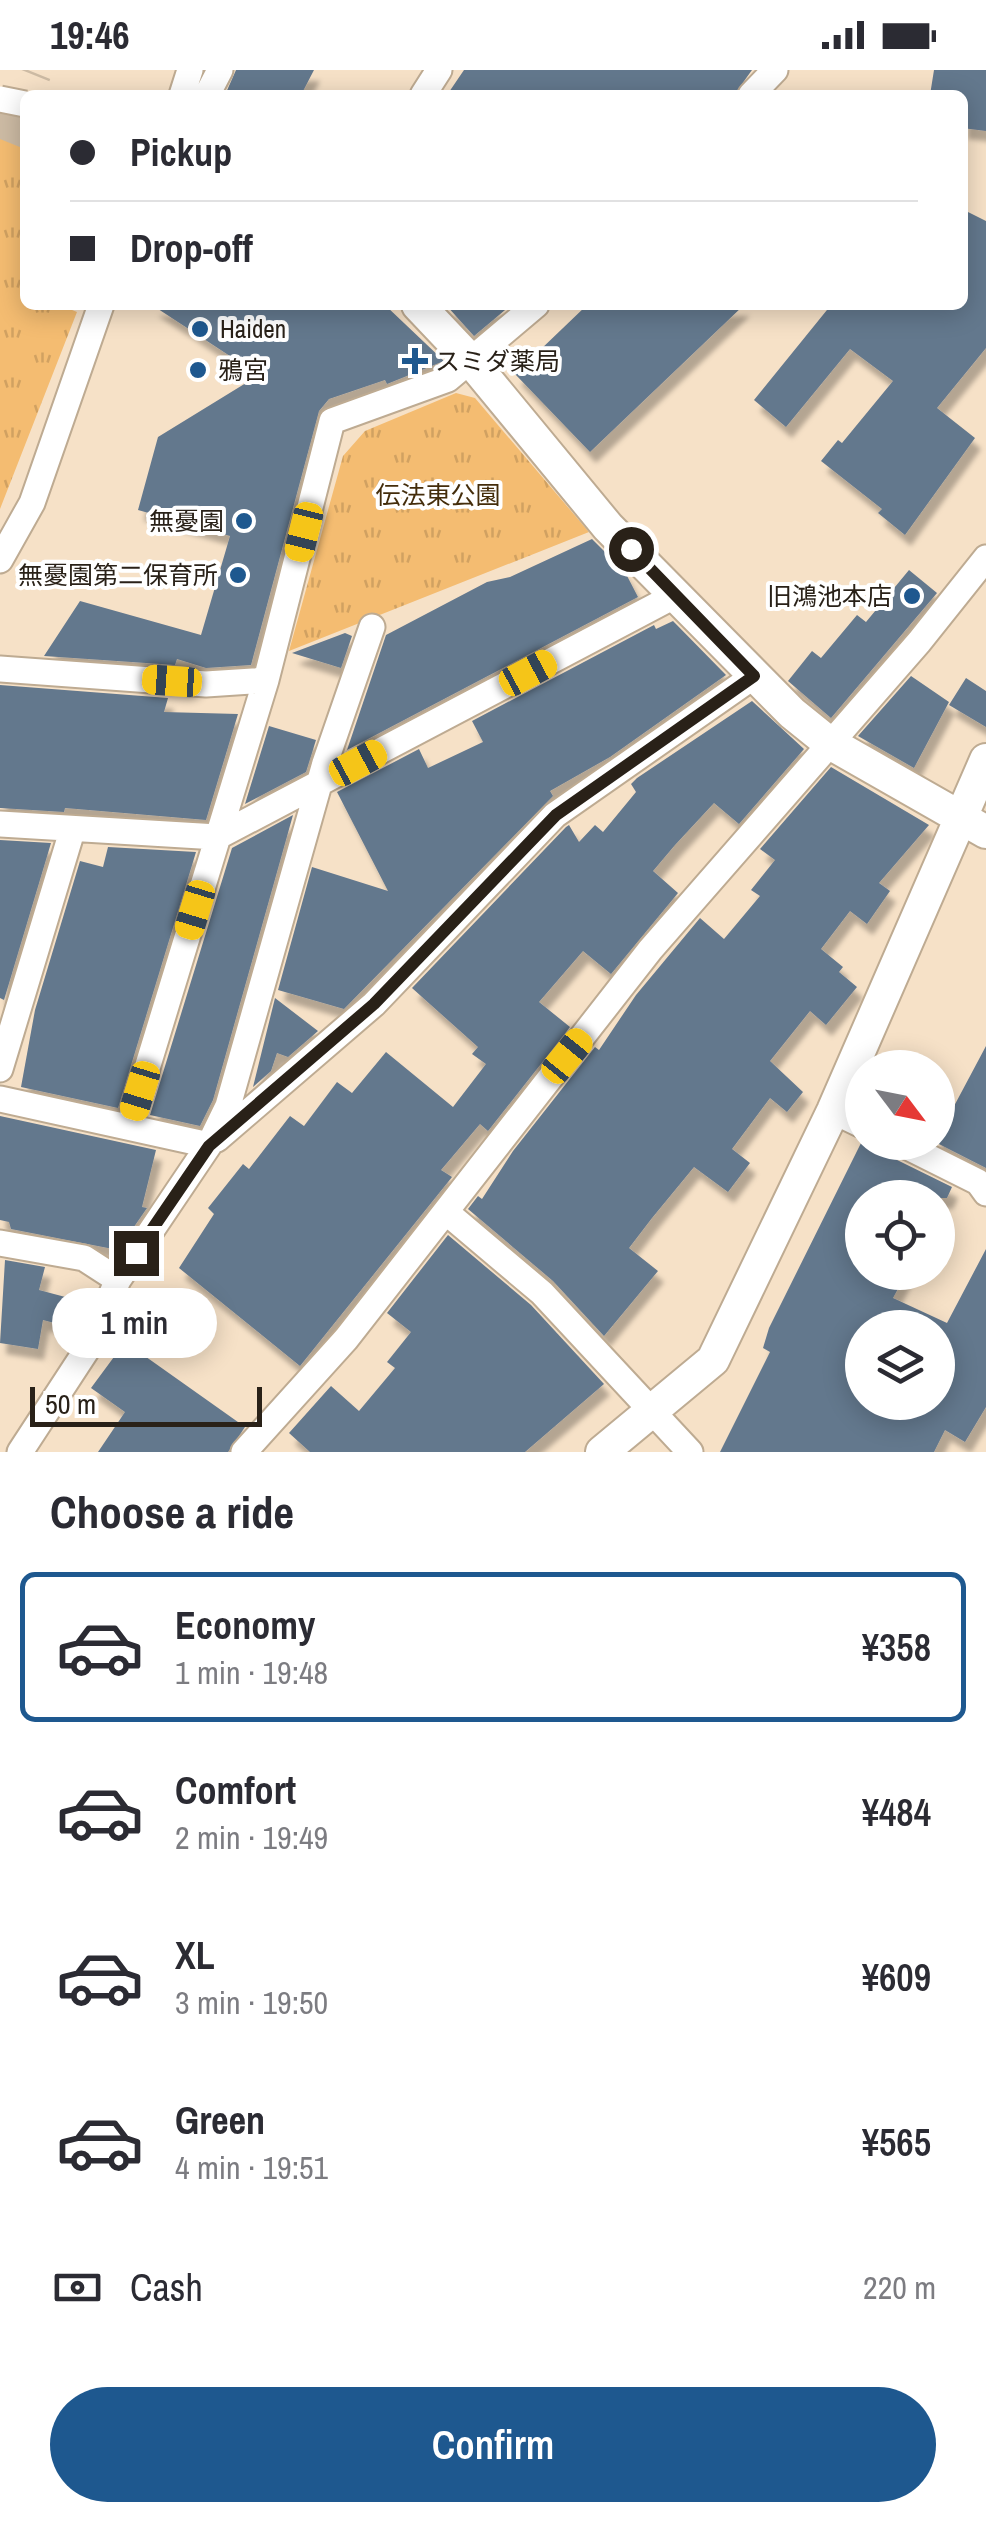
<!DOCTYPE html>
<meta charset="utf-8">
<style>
body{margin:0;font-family:"Archivo Narrow","Noto Sans JP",sans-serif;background:#f2f2f3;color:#2b2b33;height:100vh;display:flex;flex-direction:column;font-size:38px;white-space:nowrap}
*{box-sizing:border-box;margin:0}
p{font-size:32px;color:#7c7c81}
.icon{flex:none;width:55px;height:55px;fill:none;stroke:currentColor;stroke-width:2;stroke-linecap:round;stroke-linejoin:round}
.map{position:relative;height:1382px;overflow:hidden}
.panel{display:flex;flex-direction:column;background:#fff;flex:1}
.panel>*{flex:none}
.hud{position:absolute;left:20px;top:20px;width:948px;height:220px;border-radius:15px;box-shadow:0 5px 25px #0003;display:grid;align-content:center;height:220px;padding:0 50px;background:#fff}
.needle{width:65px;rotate:122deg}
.buttons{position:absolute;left:845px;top:980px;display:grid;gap:20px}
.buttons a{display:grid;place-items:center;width:110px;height:110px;border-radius:50%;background:#fff;box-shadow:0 5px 25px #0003;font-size:50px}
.scale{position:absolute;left:30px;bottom:25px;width:232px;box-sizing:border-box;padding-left:10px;border:5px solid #292118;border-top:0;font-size:28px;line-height:35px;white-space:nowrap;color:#292118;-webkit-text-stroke:8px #fff;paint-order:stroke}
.end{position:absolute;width:45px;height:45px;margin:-22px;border:12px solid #292118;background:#fff;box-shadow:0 0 0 5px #fff}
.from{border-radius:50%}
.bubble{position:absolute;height:70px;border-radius:35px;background:#fff;box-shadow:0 5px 25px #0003;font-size:32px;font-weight:600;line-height:70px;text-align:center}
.car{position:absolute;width:30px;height:60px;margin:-30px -15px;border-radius:12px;box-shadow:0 0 8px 2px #0007;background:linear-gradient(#f5c518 24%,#345 0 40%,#f5c518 0 76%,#345 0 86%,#f5c518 0)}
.hud b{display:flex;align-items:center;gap:35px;height:95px;font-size:38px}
.hud b+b{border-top:2px solid #e1e1e2}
.hud i{width:25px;height:25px;background:#2b2b33}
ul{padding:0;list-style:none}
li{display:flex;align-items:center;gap:30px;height:150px;margin:0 20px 15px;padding:0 30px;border:5px solid transparent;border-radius:15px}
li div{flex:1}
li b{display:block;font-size:38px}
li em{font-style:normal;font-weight:600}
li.current{border-color:#1e588f}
li>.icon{width:90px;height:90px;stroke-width:1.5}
h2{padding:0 50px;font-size:45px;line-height:120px}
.pay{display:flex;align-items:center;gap:25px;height:110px;padding:0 50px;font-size:38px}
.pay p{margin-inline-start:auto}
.primary-button{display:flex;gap:20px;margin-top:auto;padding:20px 50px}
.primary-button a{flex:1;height:115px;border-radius:60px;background:#1e588f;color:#fff;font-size:40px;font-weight:600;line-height:115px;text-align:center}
.status{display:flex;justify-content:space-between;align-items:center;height:70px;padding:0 50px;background:#fff;direction:ltr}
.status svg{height:28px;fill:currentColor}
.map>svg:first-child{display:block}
</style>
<div class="status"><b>19:46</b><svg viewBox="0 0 49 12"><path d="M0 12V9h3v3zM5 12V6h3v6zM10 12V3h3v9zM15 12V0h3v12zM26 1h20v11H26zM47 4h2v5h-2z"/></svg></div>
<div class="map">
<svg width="986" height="1382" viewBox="0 0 986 1382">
<defs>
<pattern id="park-tufts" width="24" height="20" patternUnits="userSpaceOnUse" patternTransform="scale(2.5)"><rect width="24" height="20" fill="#f4bc71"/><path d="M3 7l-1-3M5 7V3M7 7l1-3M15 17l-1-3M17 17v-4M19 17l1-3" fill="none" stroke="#d1a161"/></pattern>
<filter id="shadow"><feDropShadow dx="6" dy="11" stdDeviation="2.5" flood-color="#0004"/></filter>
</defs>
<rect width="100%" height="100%" fill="#f6e1c7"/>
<!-- park -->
<path fill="url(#park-tufts)" d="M0 62 25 67V235H60L77 242 0 439Z
M456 323 475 328 589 462 289 581 343 386 365 361Z"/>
<!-- building -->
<path fill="#64788d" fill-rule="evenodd" filter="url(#shadow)" d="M236 0H314L301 25H225Z
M464 0H752L734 25H447Z
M934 0H986V61L962 58V25H930Z
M962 139 986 151V278L937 338 975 368 905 465 878 443 882 439 821 391 838 370 842 373 893 311 850 279 786 357 754 330 831 235H962Z
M152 235H385L444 291 387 314 385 310 329 329 319 341 251 595 206 598 177 589 175 595 44 586 80 531 201 565 230 466 138 440 158 367 259 305Z
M446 235H511L474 266Z
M587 235H744L590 382 515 304Z
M592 469 625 502 638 527 347 680 386 565 487 512 510 507Z
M909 500 937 523 831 648 788 611 812 581 821 588 857 545 866 552Z
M673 551 726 605 610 687 550 721 553 726 344 939 278 920 312 797 388 821 337 722 419 679 428 698 483 672 472 651 654 555 656 559Z
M345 563 352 566 341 598 292 583Z
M911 606 949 632 914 698 858 666Z
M966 608 986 621V657L949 635Z
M0 615 168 628 164 642 238 644 206 750 65 738 64 742 0 738Z
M752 631 804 679 739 754 714 733 675 775 653 801 678 823 611 904 583 881 539 932 570 957 488 1061 480 1054 441 1100 452 1107 300 1296 179 1198 214 1144 208 1138 243 1094 249 1099 290 1046 304 1056 337 1012 352 1023 386 982 453 1037 486 994 472 984 478 977 412 918 566 757 569 755 579 772 595 755 603 762 636 722 631 714 637 708Z
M269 656 316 670 306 702 245 734Z
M831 697 929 755 879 813 890 821 867 854 850 841 821 879 843 897 839 902 857 917 826 955 810 941 770 991 803 1022 787 1042 770 1028 732 1079 750 1093 728 1122 694 1097 652 1148 629 1178 658 1201 604 1266 553 1211 468 1139 478 1126 482 1129 513 1081 595 977 599 980 636 925 700 848 724 869 760 826 751 820 775 790 760 779Z
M293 745 213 1030 200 1056 150 1045 232 778Z
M0 770 51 773 4 930 0 928Z
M108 777 196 782 118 1038 21 1017 35 940 80 791 103 797Z
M275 928 318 961 288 987 277 983 271 1001 253 1017Z
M986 976V1098L935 1072 938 1029 953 1038Z
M0 1046 156 1080 142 1137 147 1138 118 1180 11 1159 9 1152 0 1150Z
M862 1071 882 1072 891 1087 952 1117 947 1128H862V1202H907L893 1228 947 1253 986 1179V1337L965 1372 945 1360 934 1382H720L770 1282 763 1278 769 1258ZM862 1258H938V1332H862Z
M448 1165 531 1235 604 1314 525 1382H310L289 1363 331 1316 359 1341 395 1298 387 1292 411 1262 387 1243Z
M5 1190 45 1197 39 1220 69 1228 62 1255 43 1250 38 1279 0 1273Z
M125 1272 245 1357 228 1382H98L125 1342 91 1318Z"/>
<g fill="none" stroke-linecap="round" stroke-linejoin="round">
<!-- motorway-tunnel -->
<path stroke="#cdbba4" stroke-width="48" stroke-dasharray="48 24" stroke-linecap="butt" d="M0 69 28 0"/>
<defs>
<path id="minor" d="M182 25 190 0
M207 25 220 0
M423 25 439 0
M751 25 775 0
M0 490 32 433 101 235
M0 599 206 614 266 610
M0 754 217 767 678 524
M0 999 72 761
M0 1029 209 1075
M833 1041 862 1055
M129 1057 266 610 332 351 448 309 536 235
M217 1069 374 934 555 745 754 606
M898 1072 978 1112 986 1123
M446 1142 542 1223 690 1382
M0 1173 84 1188 118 1210
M20 1382 86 1281 118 1210 209 1075 228 1036 325 693 372 557
M244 1382 346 1269 650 880 919 572 986 488"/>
<path id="tertiary" d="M418 235 472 292 608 457 792 643 828 672 986 762
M602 1382 713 1290 833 1041 986 690"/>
</defs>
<!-- minor casing -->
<use href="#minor" stroke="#beab92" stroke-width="29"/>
<!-- tertiary casing -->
<use href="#tertiary" stroke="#beab92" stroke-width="36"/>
<!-- minor -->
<use href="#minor" stroke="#fff" stroke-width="25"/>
<!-- tertiary -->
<use href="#tertiary" stroke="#fff" stroke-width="32"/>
<defs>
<path id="minor-bridge" d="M0 29 25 34"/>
</defs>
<!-- minor-bridge casing -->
<use href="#minor-bridge" stroke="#beab92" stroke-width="29" stroke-linecap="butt"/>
<!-- minor-bridge -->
<use href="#minor-bridge" stroke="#fff" stroke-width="25"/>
</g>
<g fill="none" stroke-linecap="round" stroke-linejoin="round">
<!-- route -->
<path stroke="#292118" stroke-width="12" d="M136 1183 209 1076 374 934 556 745 754 606 631 479"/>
</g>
<!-- markers -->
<g fill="#1e588f" stroke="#fff" stroke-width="4">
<circle cx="200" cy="259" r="10"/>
<path d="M410 276h10v10h10v10h-10v10h-10v-10h-10v-10h10z"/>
<circle cx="198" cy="300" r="10"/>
<circle cx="244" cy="451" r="10"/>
<circle cx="238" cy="505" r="10"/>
<circle cx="912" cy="526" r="10"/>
</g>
<g text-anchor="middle" stroke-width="8" stroke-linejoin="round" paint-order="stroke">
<!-- poi labels -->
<g font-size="25" fill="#292118" stroke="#fff" text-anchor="start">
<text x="220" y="268">Haiden</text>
<text x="435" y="300">スミダ薬局</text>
<text x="218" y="309">鴉宮</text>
<text x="224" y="460" text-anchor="end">無憂園</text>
<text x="218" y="514" text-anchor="end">無憂園第二保育所</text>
<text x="892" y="535" text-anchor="end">旧鴻池本店</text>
</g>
<!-- park labels -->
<g font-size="25" fill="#442d0b" stroke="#fff">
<text x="438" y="434">伝法東公園</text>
</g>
</g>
</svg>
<div class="buttons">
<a><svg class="needle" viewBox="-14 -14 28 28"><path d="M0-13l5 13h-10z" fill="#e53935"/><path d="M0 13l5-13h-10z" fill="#7c7c81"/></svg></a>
<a><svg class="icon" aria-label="locate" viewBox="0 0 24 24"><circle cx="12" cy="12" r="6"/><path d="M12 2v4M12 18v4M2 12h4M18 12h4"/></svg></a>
<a><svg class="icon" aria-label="layers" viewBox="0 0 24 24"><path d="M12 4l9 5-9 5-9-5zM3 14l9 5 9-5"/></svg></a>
</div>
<div class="scale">50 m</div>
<i class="end from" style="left:631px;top:479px"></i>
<i class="end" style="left:136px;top:1183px"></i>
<div class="bubble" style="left:52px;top:1218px;width:165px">1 min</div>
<i class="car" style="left:304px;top:462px;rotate:194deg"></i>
<i class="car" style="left:528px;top:603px;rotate:62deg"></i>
<i class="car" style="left:172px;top:611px;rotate:274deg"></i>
<i class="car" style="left:358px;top:693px;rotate:62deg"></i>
<i class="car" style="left:195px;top:840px;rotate:197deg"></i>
<i class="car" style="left:567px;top:986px;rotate:39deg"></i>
<i class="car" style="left:140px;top:1021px;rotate:197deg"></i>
<div class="hud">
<b><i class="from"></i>Pickup</b>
<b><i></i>Drop-off</b>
</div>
</div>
<section class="panel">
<h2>Choose a ride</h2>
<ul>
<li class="current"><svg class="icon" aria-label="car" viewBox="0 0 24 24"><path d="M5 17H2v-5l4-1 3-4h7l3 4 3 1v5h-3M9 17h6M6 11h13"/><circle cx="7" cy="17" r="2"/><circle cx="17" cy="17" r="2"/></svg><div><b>Economy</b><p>1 min · 19:48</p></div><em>¥358</em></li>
<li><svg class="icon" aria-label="car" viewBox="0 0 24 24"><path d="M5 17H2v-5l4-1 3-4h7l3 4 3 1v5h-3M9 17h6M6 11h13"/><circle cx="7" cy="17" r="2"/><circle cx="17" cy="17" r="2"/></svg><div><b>Comfort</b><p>2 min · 19:49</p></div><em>¥484</em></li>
<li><svg class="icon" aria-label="car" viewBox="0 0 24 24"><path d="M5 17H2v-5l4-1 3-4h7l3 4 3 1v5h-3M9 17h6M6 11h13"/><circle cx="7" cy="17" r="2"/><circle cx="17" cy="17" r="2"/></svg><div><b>XL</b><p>3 min · 19:50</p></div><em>¥609</em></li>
<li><svg class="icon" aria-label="car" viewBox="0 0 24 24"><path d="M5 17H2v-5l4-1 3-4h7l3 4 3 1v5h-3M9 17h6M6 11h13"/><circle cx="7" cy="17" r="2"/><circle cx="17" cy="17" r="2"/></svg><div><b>Green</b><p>4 min · 19:51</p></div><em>¥565</em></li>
</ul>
<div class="pay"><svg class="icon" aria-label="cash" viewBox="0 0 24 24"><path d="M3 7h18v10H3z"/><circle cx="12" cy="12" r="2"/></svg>Cash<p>220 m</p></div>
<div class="primary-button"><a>Confirm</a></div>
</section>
